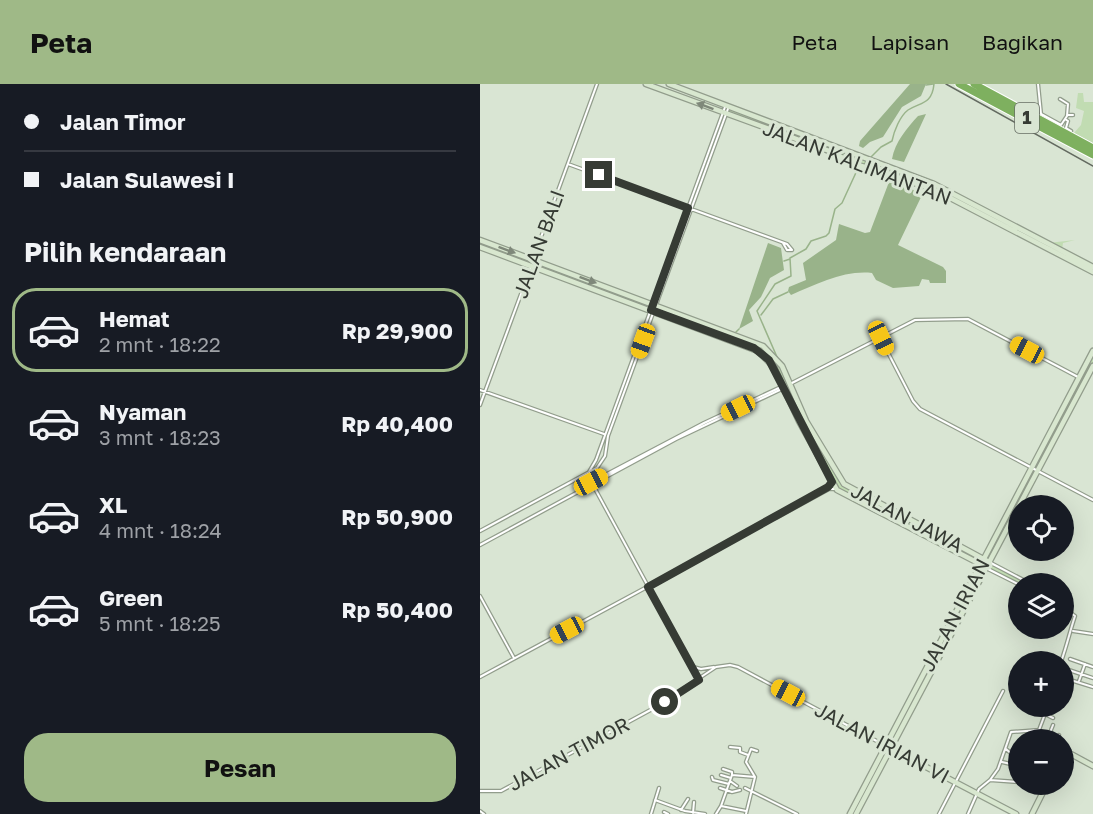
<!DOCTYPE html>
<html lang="id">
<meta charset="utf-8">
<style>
body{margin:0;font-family:"Golos Text",sans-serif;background:#242831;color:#f1f3f6;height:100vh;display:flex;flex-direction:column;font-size:22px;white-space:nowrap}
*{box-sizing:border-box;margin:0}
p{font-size:20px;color:#9ea1a6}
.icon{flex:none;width:33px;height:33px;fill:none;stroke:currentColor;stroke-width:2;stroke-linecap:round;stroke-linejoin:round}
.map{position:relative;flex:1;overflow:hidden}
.details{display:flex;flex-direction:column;background:#171b24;width:480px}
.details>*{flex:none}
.top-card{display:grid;align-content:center;height:132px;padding:0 24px;background:#171b24}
.fabs{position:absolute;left:528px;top:411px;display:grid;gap:12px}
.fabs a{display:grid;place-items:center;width:66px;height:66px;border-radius:50%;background:#171b24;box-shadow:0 6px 24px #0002;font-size:30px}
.end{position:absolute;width:27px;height:27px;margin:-14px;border:8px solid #363b34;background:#fff;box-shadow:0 0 0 3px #fff}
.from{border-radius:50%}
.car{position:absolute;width:18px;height:36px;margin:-18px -9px;border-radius:8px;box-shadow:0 0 4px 2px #0007;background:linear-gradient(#f5c518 24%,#345 0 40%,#f5c518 0 76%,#345 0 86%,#f5c518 0)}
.top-card b{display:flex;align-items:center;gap:21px;height:57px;font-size:22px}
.top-card b+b{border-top:2px solid #363941}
.top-card i{width:15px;height:15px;background:#f1f3f6}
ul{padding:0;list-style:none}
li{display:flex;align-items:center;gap:18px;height:84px;margin:0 12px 9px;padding:0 12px;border:3px solid transparent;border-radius:24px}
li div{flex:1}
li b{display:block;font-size:22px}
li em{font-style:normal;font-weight:700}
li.active{border-color:#9fb987}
li>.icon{width:54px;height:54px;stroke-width:1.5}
h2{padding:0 24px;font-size:27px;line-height:72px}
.primary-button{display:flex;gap:12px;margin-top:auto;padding:12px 24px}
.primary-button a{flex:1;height:69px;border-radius:24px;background:#9fb987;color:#111;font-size:24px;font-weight:700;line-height:69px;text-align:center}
header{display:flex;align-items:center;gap:36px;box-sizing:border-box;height:84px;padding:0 30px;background:#9fb987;color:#111}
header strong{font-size:28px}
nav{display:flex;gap:33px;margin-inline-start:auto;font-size:21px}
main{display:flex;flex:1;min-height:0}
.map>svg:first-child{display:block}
</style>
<header>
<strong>Peta</strong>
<nav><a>Peta</a><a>Lapisan</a><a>Bagikan</a></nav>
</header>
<main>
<section class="details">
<div class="top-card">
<b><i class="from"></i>Jalan Timor</b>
<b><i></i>Jalan Sulawesi I</b>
</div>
<h2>Pilih kendaraan</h2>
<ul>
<li class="active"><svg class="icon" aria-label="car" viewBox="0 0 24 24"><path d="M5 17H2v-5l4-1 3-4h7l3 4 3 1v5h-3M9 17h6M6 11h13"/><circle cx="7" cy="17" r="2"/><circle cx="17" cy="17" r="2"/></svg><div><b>Hemat</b><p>2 mnt · 18:22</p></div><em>Rp 29,900</em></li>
<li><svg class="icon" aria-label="car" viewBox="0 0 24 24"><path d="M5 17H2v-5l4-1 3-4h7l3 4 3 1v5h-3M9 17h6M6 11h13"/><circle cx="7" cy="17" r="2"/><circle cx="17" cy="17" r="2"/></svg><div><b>Nyaman</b><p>3 mnt · 18:23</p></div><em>Rp 40,400</em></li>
<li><svg class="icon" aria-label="car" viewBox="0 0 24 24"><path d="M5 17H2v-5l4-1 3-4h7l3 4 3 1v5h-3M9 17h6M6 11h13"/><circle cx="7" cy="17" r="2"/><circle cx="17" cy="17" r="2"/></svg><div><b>XL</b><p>4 mnt · 18:24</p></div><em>Rp 50,900</em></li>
<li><svg class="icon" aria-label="car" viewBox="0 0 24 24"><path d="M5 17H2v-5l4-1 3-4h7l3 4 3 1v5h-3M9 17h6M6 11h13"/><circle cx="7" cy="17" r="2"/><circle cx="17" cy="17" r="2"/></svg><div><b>Green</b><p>5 mnt · 18:25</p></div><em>Rp 50,400</em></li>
</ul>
<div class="primary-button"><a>Pesan</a></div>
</section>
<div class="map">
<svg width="613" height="730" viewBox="0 0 613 730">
<rect width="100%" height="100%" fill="#d9e5d3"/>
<!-- green -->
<path fill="#c1dcb2" d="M598 9H603L604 18H613V59L594 49 601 41 604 27 596 24Z
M249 22 433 91 568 159 595 156 583 159 582 166 613 183V188L453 105 372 79 246 29Z
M0 156 173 219 171 226 0 163Z
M176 221 277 258 296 274 335 352 328 355 297 288 283 270 174 227Z
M613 267V282L509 477 551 499 538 500 506 484 459 574 454 571 501 481 360 408 330 357 336 354 361 398 504 475Z"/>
<!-- water -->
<path fill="#99b38a" d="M430 0H446L441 12 422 23 403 53 390 58 383 64 379 62 380 57Z
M446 30 424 78 412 75C415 58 427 44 438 32Z
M409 98 443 109 418 161 463 183 466 187V199H450L449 196 442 195 439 202 413 204 396 196 392 189C364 186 337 200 311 211L308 207 309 203 326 196 323 179 356 156 359 140 385 149 390 148Z
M288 159 301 164 304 186 290 194 281 213 269 226 273 237 259 245Z"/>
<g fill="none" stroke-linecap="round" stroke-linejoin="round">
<!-- stream -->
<path stroke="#99b38a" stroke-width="1.5" d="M446 1 453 0
M384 80 401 63 412 57C414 47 420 32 428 26 440 18 452 21 454 0
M0 160 160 218
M304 177 310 175
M281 231 293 215 308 208
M256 248 259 245
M297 273 277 227 295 200 311 192 310 174 326 165 331 157 346 152 349 149 355 125 362 119 379 82
M304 292 331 352"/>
<defs>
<path id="street" d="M558 0 561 30 581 41 587 32 588 20 580 15
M587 31H593
M585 35 588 37 586 44 591 47
M88 80 307 160 312 166H307L303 159
M53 175 117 0
M173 220 245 23
M401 255 433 317 440 325 613 416
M310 300 435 236 488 235 598 293
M0 306 124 350
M0 321 51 183
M109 388 116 376 170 228
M107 390 219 596
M110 399 224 339 303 302
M296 434 349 405H355
M0 447 117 384 125 372 128 352 249 22
M0 461 196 355 304 304
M509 478 551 500
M506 484 538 500
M170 503H168L348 403 352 398
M170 503 228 471
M0 512 34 574
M584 517 587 519 585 525
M593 547 613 550
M590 575 613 583
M581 578C587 561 590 547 595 532L584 524
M213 583 221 585 234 583
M586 585 613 594
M0 593 167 503
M584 594 613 603
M599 597 605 580
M565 630 573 634
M559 646 574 656
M552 656 553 648
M567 656 573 641
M577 656 579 651
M250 663 260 664V668L268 671
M526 665 535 673V681L538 684
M522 678 535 681
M243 685 252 688V691
M241 691 251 694
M232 693 233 696 249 700
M510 696 538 698
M250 697 257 702
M546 701V700
M240 704 252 708 260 706
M265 704 317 730
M0 707H21L176 623 236 583 250 581 258 583 406 662
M175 716 205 727 225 730
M241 722 252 691 275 693
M201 726 208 715
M0 727 4 730
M184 728 188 730
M213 729 214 718
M171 730 179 704
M236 730 241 722 266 727
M266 730 275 693 266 678 271 665 277 667
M459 730 523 607
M488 730 499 705 510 696 518 685 531 648 559 646 568 622"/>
<path id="secondary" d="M166 0 352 68 372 79 453 105 613 188
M189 0 454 100 613 183
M0 156 283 262 302 282 326 337 364 400 509 478
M0 163 278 267 294 283 319 337 357 406 506 483
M408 663 536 730
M584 670 589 669 613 682
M370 730 613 267
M376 730 613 282
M552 730 567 700"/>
<path id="highway" d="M479 0 613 71
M494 0 613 64"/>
</defs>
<!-- street casing -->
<use href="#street" stroke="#929d8c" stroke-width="4.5"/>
<!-- secondary casing -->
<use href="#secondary" stroke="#929d8c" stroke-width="7"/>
<!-- highway casing -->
<use href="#highway" stroke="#fff" stroke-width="9"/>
<!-- street -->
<use href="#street" stroke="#fff" stroke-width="2"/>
<!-- secondary -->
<use href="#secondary" stroke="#d8e7cf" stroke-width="4.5"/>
<!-- highway -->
<use href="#highway" stroke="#7eb05f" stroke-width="7"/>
<!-- rail -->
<path stroke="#636a60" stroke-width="1.5" d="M466 0 613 82"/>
</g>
<!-- one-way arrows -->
<defs><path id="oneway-solid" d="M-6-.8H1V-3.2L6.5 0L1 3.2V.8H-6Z" transform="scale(1.5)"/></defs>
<g fill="#7f887a">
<use href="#oneway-solid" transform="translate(225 22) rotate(-160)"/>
<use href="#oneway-solid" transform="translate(27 166) rotate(20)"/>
<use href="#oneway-solid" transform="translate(108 196) rotate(20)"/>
</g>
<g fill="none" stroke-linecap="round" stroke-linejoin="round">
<!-- route -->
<path stroke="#363b34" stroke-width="8" d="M119 91 208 124 171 226 274 264 289 276 352 398 348 403 168 503 219 596 185 618"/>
</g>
<g text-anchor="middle" stroke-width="6" stroke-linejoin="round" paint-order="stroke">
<!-- shield labels -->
<rect fill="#d9e5d3" stroke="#676e64" stroke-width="1.5" x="535" y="19" width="24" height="30" rx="4.5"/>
<g font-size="18" font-weight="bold" fill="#363b34">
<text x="547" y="40">1</text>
</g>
<!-- street labels -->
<g font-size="20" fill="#363b34" stroke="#d9e5d3">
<text transform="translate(377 79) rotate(21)" y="7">JALAN KALIMANTAN</text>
<text transform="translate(59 160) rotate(-70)" y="7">JALAN BALI</text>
<text transform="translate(427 434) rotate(28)" y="7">JALAN JAWA</text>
<text transform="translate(475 531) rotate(-62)" y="7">JALAN IRIAN</text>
<text transform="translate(402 659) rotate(28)" y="7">JALAN IRIAN VI</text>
<text transform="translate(89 670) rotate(-28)" y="7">JALAN TIMOR</text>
</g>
</g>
</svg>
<div class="fabs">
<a><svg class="icon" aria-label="locate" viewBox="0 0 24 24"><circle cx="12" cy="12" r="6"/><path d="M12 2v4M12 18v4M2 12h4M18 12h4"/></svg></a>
<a><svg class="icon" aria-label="layers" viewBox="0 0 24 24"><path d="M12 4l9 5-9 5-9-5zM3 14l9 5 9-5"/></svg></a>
<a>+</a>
<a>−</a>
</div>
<i class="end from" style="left:185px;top:618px"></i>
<i class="end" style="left:119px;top:91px"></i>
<i class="car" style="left:401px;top:254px;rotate:155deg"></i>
<i class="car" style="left:163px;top:257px;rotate:200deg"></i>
<i class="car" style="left:547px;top:266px;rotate:298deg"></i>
<i class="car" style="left:258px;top:324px;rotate:244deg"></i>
<i class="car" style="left:111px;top:398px;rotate:62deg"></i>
<i class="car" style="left:87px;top:546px;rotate:242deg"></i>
<i class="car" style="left:308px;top:609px;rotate:298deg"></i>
</div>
</main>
